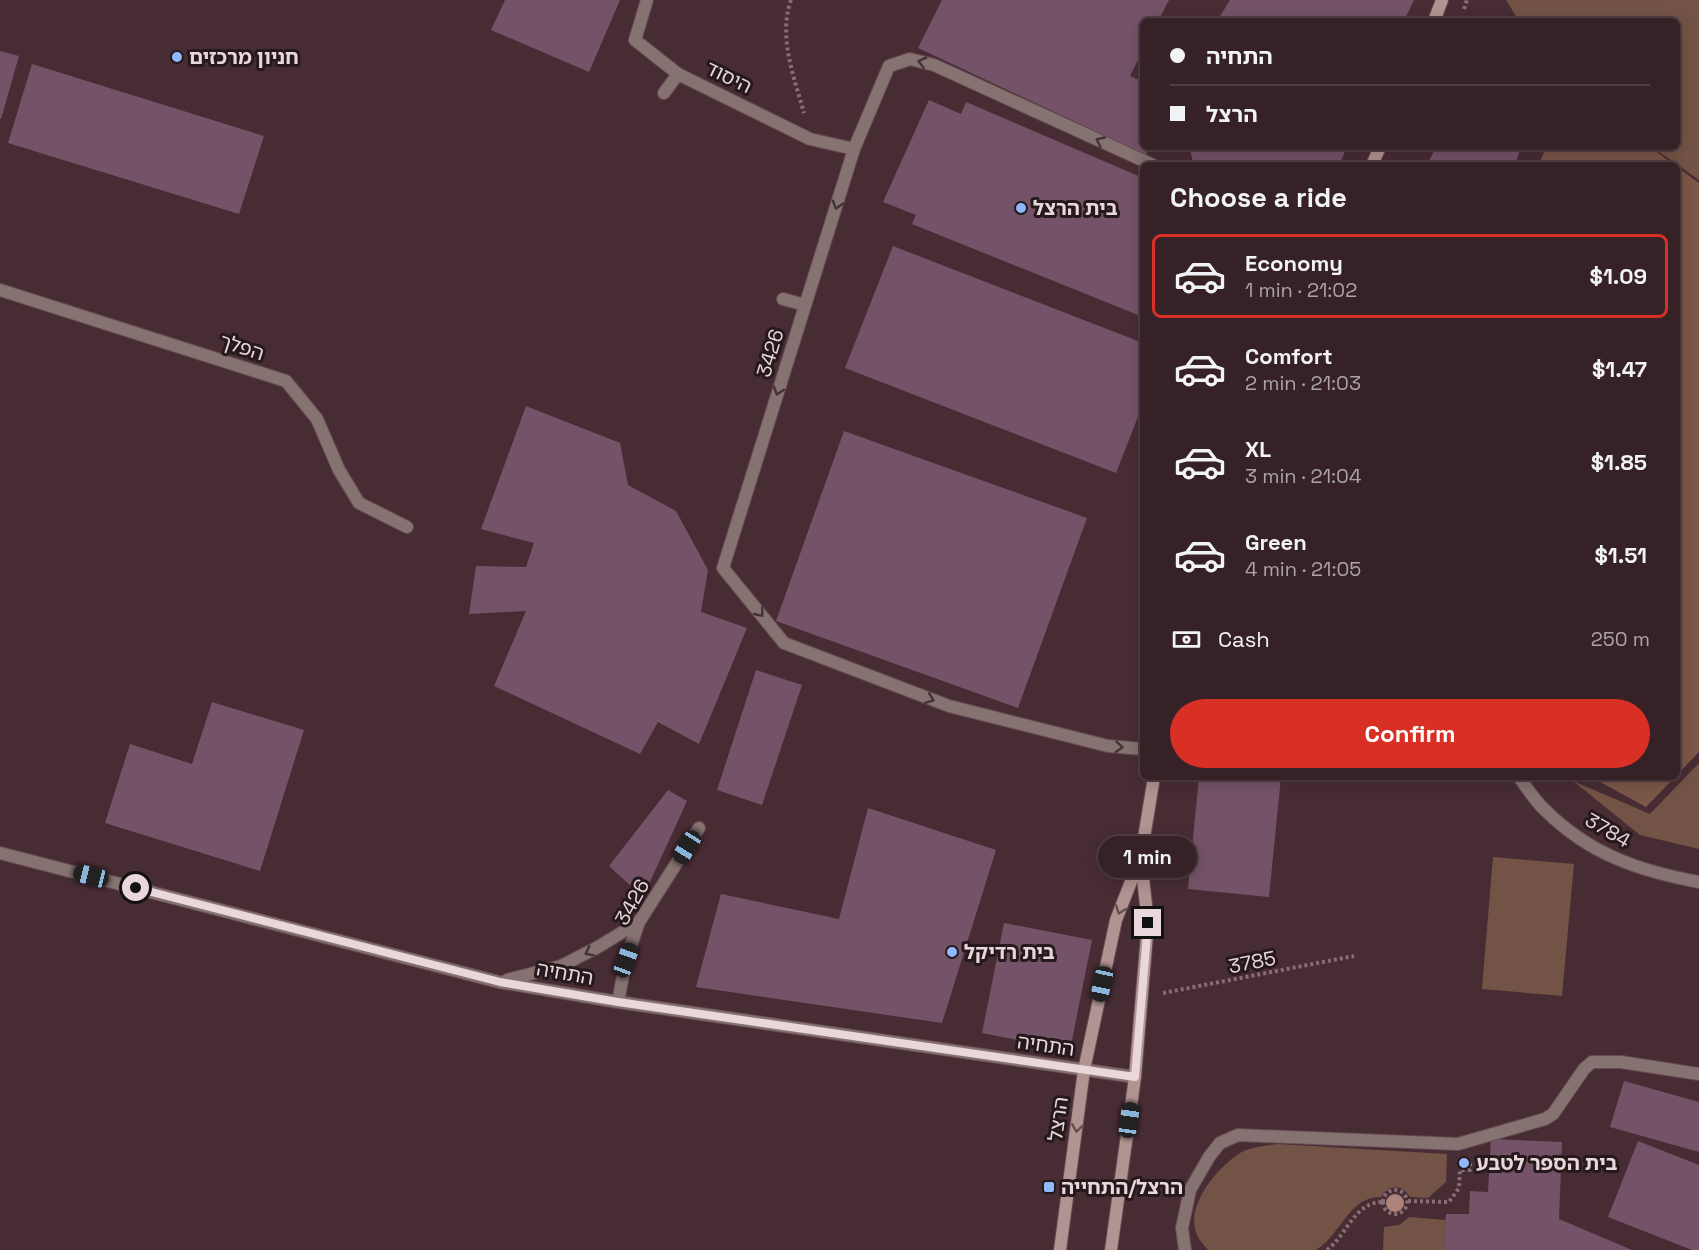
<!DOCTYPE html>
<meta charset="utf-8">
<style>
body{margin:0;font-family:"Space Grotesk","Noto Sans Hebrew",sans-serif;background:#3d292f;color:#f1f3f6;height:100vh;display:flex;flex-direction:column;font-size:22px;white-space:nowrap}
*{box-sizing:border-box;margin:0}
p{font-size:20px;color:#aaa3a7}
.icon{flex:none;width:33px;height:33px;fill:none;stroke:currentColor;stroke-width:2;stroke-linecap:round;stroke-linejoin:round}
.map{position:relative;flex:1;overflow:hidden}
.side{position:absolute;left:1140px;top:162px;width:540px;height:618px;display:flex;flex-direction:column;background:#362127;border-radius:9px;box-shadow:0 3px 15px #0003,0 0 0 2px #503e44}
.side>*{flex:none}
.guide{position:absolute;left:1140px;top:18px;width:540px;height:132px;border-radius:9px;box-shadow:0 3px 15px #0003,0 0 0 2px #503e44;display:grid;align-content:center;height:132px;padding:0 30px;background:#362127}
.end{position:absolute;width:27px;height:27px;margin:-14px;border:8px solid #e9d7db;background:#111;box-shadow:0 0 0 3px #111}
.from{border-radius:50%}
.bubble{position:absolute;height:42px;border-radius:21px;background:#362127;box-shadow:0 3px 15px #0003,0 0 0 2px #503e44;font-size:20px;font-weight:600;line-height:42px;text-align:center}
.car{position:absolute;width:18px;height:36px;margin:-18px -9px;border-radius:8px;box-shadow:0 0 4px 2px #0007;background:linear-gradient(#222 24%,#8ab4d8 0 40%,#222 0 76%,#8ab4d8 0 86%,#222 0)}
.guide b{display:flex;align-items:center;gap:21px;height:57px;font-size:22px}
.guide b+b{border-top:2px solid #503e44}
.guide i{width:15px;height:15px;background:#f1f3f6}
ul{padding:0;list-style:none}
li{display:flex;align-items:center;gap:18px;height:84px;margin:0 12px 9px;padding:0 18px;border:3px solid transparent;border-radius:9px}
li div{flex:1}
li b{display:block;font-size:22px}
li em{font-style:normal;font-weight:600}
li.on{border-color:#d93025}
li>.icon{width:54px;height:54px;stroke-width:1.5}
h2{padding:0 30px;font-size:27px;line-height:72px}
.pay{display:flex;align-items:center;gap:15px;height:66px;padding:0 30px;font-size:22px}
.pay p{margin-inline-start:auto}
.button{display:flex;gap:12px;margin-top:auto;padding:12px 30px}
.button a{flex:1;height:69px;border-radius:36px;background:#d93025;color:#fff;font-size:24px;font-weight:600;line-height:69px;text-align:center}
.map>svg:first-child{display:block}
</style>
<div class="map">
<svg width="1699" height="1250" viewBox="0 0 1699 1250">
<rect width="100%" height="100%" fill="#482c34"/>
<!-- green -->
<path fill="#735346" d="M1506 0H1699V180L1652 147H1677V21H1519Z
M1699 763V849L1640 835 1573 781 1650 814Z
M1493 857 1574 864 1562 996 1482 989Z
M1277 1144 1447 1154 1446 1182 1428 1198 1410 1197C1402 1184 1389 1184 1381 1197 1348 1197 1342 1234 1316 1250H1208C1204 1245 1199 1240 1197 1235 1184 1206 1218 1167 1240 1153 1250 1147 1266 1146 1277 1144Z
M1409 1217 1446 1220 1444 1250H1383L1384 1227 1399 1225Z"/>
<!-- forest -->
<path fill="#7b5748" d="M1546 147H1650L1674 165H1539Z
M1677 167 1699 183V752L1677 775Z
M1591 777H1675L1646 807Z"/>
<!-- building -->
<path fill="#745368" d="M505 0H620L589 72 491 30Z
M942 0H1169L1158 21H1143V50L1130 76 1143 82V147H1149L1146 155 918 48Z
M1230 0H1414L1404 21H1217Z
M0 51 19 56 1 119H0Z
M32 64 264 136 239 214 8 143Z
M929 100 961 114 966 102 1143 178V317L912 224 916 215 883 202Z
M1189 147H1347L1339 165H1194Z
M1436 147H1521L1515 165H1427Z
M893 246 1143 343V404L1116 473 845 368Z
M526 406 620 443 628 485 676 511 708 570 701 612 747 628 699 744 658 722 640 754 494 686 526 611 469 614 476 566 526 567 534 543 481 529Z
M844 431 1087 518 1018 708 776 621Z
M756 670 802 685 762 805 717 790Z
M212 702 304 730 260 871 105 823 130 744 192 764Z
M1199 777H1281L1269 897 1188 889Z
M668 790 687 801 643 897 609 866Z
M868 808 996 850 942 1023 696 987 721 894 839 919Z
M1004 923 1092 940 1070 1050 982 1033Z
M1624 1081 1699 1102V1152L1610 1127Z
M1491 1139 1562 1142 1559 1219 1632 1250H1444L1446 1214H1469L1470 1191 1488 1192Z
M1638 1141 1699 1165V1250H1692L1608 1217Z"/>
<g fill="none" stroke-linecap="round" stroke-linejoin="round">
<defs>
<path id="lane" d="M664 93 678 74
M783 299 805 305
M1519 777C1527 788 1535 801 1545 810 1589 854 1639 871 1699 882
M1185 1250 1182 1228 1190 1190 1209 1157 1220 1143 1238 1135 1458 1144 1545 1119 1553 1114 1584 1069 1592 1062H1621L1699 1074"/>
<path id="street" d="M647 0 635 40 678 74 810 139 854 149
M0 290 286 381 317 419 339 470 359 503 407 527
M1143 749 1108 746 949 706 784 643 723 568 854 149 889 66 910 59 934 65 1153 165
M0 853 499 982 618 1002 1135 1077
M507 980 561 966 598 947 639 922
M618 1002 626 960 639 922 699 828"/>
<path id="secondary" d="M1434 21 1442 0
M1372 165 1380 147
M1060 1250 1084 1070 1116 920 1141 856 1154 777
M1111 1250 1135 1077 1148 923 1141 860"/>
</defs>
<!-- lane casing -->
<use href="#lane" stroke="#654b52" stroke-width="14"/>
<!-- street casing -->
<use href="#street" stroke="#654b52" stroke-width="14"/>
<!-- secondary casing -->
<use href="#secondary" stroke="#654b52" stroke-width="14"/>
<!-- path -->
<path stroke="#866e74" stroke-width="4" stroke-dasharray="3 3" stroke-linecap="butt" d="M791 0C778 37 794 77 804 113
M1464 9 1467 0
M1163 993 1354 956
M1383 1202a12 12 0 1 1 24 0a12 12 0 1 1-24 0Z
M1408 1201 1449 1202 1459 1188 1460 1170H1470V1161
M1327 1250C1348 1234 1354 1202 1383 1202"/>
<!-- lane -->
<use href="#lane" stroke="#857271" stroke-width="12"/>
<!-- street -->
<use href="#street" stroke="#857271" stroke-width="12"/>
<!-- secondary -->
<use href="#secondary" stroke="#b19391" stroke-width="12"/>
</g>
<!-- trees -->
<circle fill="#ac827a" cx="1395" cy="1203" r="9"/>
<!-- one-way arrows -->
<defs><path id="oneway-chevron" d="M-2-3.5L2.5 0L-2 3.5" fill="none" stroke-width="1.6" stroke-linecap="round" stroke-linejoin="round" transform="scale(1.5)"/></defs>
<g stroke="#423436">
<use href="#oneway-chevron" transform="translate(922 62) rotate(-166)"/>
<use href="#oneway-chevron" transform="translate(1100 141) rotate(-155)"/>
<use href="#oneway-chevron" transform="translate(837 205) rotate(107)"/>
<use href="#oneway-chevron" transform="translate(778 391) rotate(107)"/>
<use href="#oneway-chevron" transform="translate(760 613) rotate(51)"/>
<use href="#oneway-chevron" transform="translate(930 699) rotate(21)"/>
<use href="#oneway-chevron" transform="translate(1119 747) rotate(5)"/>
<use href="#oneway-chevron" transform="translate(589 952) rotate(153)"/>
</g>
<g stroke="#655051">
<use href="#oneway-chevron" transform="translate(1120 910) rotate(111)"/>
<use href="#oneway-chevron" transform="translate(1077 1128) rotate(98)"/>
</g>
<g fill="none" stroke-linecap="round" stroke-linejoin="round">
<!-- route -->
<path stroke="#e9d7db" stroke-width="8" d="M136 888 500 982 618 1002 1135 1077 1148 923"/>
</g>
<!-- markers -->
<g fill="#8fb8fd" stroke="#26191c" stroke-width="2">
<circle cx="177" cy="57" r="6"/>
<circle cx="1021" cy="208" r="6"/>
<circle cx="952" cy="952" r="6"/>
<circle cx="1464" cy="1163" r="6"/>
<rect x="1043" y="1181" width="12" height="12" rx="3"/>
</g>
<g text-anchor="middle" stroke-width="6" stroke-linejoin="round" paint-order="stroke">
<!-- poi labels -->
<g font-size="20" font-weight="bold" fill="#e9d7db" stroke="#26191c" text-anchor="start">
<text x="189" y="64">חניון מרכזים</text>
<text x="1033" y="215">בית הרצל</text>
<text x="964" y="959">בית רדיקל</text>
<text x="1476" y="1170">בית הספר לטבע</text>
<text x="1061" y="1194">הרצל/התחייה</text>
</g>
<!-- street labels -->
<g font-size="20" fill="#e9d7db" stroke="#26191c">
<text transform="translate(729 77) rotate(26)" y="7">היסוד</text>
<text transform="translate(242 347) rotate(18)" y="7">הפלך</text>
<text transform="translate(770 353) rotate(-73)" y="7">3426</text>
<text transform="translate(1608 830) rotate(30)" y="7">3784</text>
<text transform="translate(632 902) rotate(-61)" y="7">3426</text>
<text transform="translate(1252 962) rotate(-11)" y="7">3785</text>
<text transform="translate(565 973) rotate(10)" y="7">התחיה</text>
<text transform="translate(1046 1045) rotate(8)" y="7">התחיה</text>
<text transform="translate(1058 1119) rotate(-82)" y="7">הרצל</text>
</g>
</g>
</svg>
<i class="end from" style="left:136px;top:888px"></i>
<i class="end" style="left:1148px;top:923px"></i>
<div class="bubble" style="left:1098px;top:836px;width:99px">1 min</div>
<i class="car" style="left:687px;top:847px;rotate:212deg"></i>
<i class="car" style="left:91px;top:876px;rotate:284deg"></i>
<i class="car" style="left:626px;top:960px;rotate:20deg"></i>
<i class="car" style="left:1102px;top:984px;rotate:192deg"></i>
<i class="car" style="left:1129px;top:1120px;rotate:8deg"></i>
<div class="guide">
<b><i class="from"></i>התחיה</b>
<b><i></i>הרצל</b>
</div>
<section class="side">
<h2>Choose a ride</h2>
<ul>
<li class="on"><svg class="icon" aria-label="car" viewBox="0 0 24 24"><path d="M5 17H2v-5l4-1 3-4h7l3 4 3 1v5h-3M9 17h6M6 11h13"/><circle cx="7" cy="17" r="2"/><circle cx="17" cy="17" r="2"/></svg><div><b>Economy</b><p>1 min · 21:02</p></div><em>$1.09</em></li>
<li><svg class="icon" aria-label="car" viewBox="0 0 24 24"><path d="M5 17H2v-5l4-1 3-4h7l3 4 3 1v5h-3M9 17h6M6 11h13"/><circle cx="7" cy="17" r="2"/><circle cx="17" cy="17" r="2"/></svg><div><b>Comfort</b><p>2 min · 21:03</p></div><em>$1.47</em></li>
<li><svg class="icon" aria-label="car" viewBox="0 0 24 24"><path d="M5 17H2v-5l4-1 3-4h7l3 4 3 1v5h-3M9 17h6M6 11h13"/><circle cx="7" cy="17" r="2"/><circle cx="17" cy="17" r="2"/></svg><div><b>XL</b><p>3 min · 21:04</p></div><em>$1.85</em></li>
<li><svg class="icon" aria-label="car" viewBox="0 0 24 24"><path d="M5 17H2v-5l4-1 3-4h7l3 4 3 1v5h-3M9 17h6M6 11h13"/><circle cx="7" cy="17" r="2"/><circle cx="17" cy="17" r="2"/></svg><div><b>Green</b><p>4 min · 21:05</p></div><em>$1.51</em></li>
</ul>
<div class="pay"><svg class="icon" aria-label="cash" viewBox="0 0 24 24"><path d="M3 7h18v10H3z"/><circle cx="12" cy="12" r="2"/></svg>Cash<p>250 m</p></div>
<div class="button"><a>Confirm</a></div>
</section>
</div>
